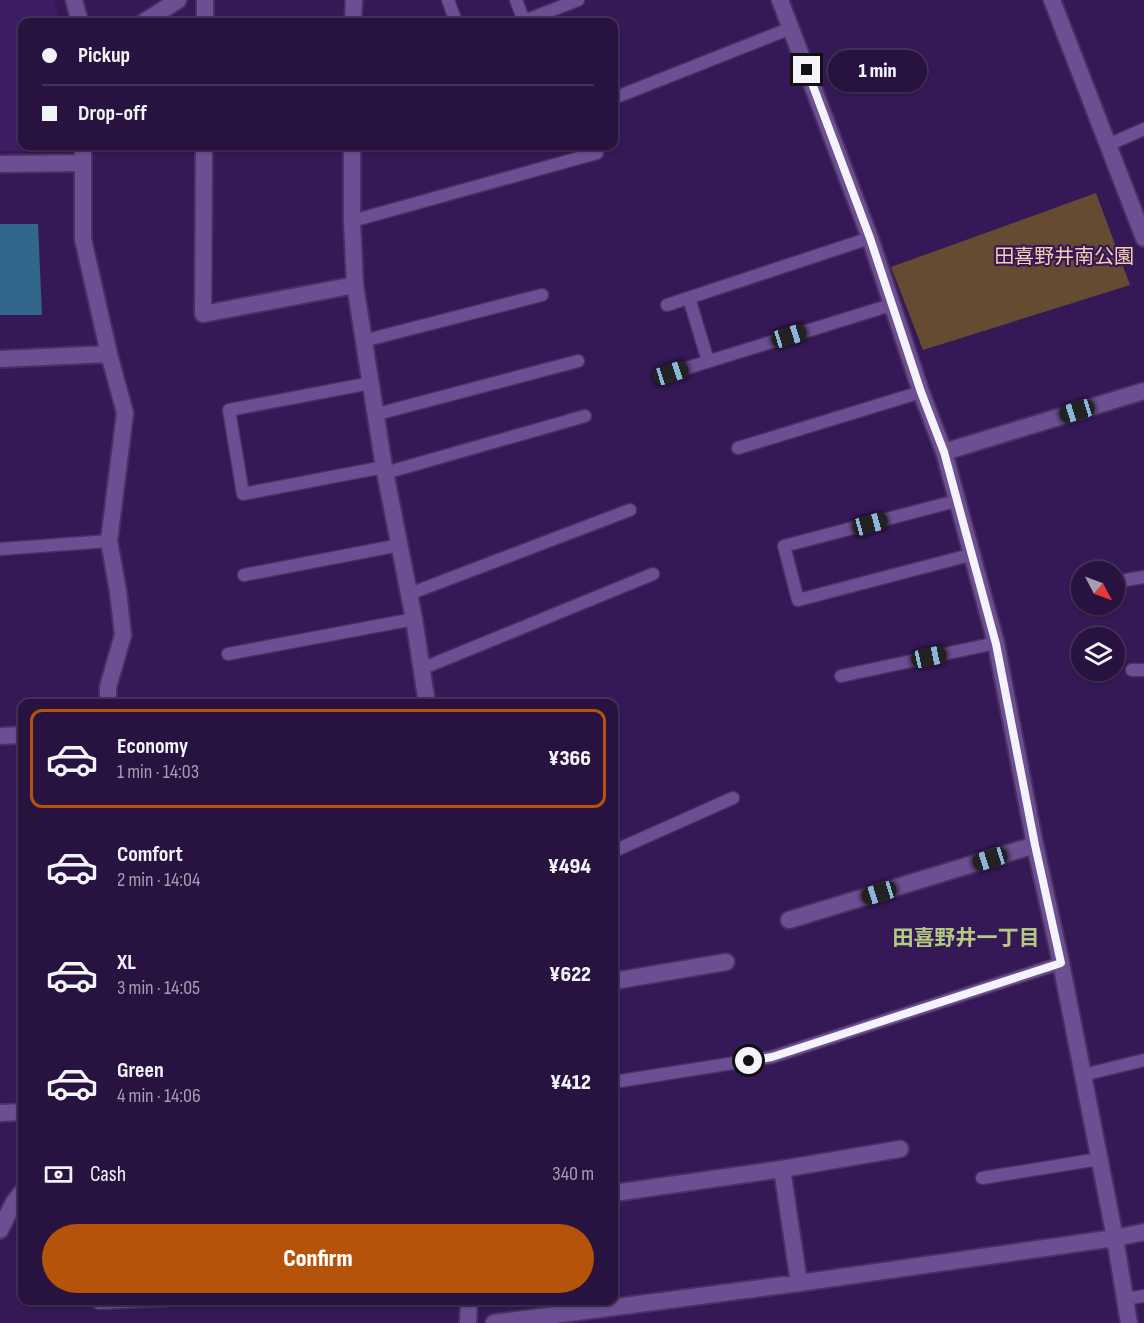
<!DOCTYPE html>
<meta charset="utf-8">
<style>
body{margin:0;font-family:"Sofia Sans Condensed","Noto Sans JP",sans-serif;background:#34204b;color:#f1f3f6;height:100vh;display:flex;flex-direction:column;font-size:22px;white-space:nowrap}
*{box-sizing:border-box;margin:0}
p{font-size:20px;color:#a59eb1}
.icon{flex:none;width:33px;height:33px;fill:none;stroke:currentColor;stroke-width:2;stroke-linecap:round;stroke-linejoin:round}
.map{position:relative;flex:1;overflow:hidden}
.panel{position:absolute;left:18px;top:699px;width:600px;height:606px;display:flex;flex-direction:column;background:#281240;border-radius:12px;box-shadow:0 2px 4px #0004,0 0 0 2px #443259}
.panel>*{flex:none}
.top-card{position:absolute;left:18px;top:18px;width:600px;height:132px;border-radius:12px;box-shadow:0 2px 4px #0004,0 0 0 2px #443259;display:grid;align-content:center;height:132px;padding:0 24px;background:#281240}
.needle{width:39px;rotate:131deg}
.fabs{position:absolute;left:1071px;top:561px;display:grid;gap:12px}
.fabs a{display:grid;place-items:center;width:54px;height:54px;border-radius:50%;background:#281240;box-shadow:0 2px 4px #0004,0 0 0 2px #443259;font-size:30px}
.end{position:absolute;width:27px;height:27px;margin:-14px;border:8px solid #f4f2fa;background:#111;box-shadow:0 0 0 3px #111}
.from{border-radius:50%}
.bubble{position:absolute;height:42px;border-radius:21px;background:#281240;box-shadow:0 2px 4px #0004,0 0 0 2px #443259;font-size:20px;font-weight:800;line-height:42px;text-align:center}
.car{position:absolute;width:18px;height:36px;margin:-18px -9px;border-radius:8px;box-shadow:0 0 4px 2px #0007;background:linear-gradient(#222 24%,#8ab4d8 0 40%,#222 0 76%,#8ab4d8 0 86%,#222 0)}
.top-card b{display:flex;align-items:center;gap:21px;height:57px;font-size:22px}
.top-card b+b{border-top:2px solid #443259}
.top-card i{width:15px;height:15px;background:#f1f3f6}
ul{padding:10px 0 0;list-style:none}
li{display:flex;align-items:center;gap:18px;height:99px;margin:0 12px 9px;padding:0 12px;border:3px solid transparent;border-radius:12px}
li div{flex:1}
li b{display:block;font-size:22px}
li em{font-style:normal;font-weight:800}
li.current{border-color:#b45309}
li>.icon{width:54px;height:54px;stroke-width:1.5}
.pay{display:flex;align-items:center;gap:15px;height:66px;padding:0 24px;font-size:22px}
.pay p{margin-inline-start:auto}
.button{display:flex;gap:12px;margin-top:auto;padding:12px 24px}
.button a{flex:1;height:69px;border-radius:36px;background:#b45309;color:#fff;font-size:24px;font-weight:800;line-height:69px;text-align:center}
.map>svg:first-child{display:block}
</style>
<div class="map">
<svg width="1144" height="1323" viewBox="0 0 1144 1323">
<rect width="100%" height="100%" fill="#351856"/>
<!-- built -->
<path fill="#3d1c62" d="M0 0H54L60 22H22V146H66L65 151H0Z"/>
<!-- green -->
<path fill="#664b33" d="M1096 193 1130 285 923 350 891 267Z"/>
<!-- water -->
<path fill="#32668b" d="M0 224H38L42 315H0Z"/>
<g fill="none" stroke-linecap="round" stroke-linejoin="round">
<defs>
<path id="service" d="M448 0 456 22
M516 0 524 21 578 0
M614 98 791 28
M1108 145 1144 129
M352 221 597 153 595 146
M689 298 708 361
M667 305 870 238
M363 341 542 295
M671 373 891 305
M371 383 229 410 243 494 384 467
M377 414 578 361
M738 448 921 392
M385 473 585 416
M956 501 784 546 798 600 970 555
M0 549 109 541
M244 575 400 545
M1114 582 1144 577
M1077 589 1082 588
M409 594 630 510
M228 654 414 619
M421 669 653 574
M1132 670H1144
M841 676 996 643
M614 851 733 798
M1083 1075 1144 1060
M614 1082 772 1057 1061 963
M982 1178 1099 1159
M1125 1299 1144 1296
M99 1303 168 1300"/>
<path id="minor" d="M74 0 80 22
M780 0 870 238 921 392 944 452 996 643 1035 845 1061 963 1115 1238 1129 1323
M1052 0 1144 238
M144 22 178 0
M205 22V0
M353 22 354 0
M83 146V239L109 354 125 413 109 541 118 591 123 635 108 687V704
M204 146 203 314 355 285
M352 146V221L355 285 384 467 414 619 427 704
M0 359 109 354
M944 452 1144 391
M0 736 22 735
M789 920 1035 845
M614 981 726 962
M0 1113 22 1112
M782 1169 799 1283
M614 1193 782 1169 900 1149
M0 1230 14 1202 22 1192
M468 1323 469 1300
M494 1323 799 1283 1115 1238 1144 1232"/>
<path id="tertiary" d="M0 164 81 163"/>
</defs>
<!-- service casing -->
<use href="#service" stroke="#493060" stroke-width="15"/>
<!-- minor casing -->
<use href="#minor" stroke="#493060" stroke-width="20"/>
<!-- tertiary casing -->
<use href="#tertiary" stroke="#493060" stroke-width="20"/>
<!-- service -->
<use href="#service" stroke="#6b4f92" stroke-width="12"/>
<!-- minor -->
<use href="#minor" stroke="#6b4f92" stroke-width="16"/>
<!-- tertiary -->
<use href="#tertiary" stroke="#6b4f92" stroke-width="16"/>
</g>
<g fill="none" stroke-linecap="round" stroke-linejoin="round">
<!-- route -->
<path stroke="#f4f2fa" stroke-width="8" d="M749 1061 772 1057 1061 963 1035 845 996 644 944 452 921 392 870 238 807 70"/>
</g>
<g text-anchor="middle" stroke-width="4.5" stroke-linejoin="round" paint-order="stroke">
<!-- park labels -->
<g font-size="20" fill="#f8ceab" stroke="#351856">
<text x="1064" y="263">田喜野井南公園</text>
</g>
<!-- neighbourhood labels -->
<g font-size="21" font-weight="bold" fill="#b4ca80" stroke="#351856">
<text x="966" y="945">田喜野井一丁目</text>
</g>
</g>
</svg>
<div class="fabs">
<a><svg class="needle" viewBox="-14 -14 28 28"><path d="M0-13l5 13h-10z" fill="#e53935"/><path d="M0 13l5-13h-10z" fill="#a59eb1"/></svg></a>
<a><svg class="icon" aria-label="layers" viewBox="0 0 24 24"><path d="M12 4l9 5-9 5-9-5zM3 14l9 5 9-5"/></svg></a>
</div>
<i class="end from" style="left:749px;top:1061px"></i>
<i class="end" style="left:807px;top:70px"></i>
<div class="bubble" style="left:828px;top:50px;width:99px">1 min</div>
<i class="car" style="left:789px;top:336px;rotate:73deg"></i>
<i class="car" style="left:671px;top:373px;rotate:72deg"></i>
<i class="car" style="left:1077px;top:411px;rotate:253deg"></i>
<i class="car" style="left:870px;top:524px;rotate:75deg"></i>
<i class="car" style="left:929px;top:657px;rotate:78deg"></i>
<i class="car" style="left:990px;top:859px;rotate:253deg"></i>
<i class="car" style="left:879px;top:893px;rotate:253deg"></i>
<div class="top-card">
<b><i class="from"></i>Pickup</b>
<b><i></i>Drop-off</b>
</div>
<section class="panel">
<ul>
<li class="current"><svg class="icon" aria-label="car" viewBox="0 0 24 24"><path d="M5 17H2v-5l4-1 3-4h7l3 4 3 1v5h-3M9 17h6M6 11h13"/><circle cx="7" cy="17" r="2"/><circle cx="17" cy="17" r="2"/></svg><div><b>Economy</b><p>1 min · 14:03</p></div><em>¥366</em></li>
<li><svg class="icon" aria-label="car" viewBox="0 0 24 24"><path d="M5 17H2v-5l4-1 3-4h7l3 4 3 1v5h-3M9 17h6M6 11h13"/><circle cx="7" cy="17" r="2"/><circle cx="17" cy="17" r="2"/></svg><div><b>Comfort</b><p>2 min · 14:04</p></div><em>¥494</em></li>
<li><svg class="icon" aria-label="car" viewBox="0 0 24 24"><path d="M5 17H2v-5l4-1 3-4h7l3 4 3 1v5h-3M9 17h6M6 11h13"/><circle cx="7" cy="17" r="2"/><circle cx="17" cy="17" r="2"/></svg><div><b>XL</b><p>3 min · 14:05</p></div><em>¥622</em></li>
<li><svg class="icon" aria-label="car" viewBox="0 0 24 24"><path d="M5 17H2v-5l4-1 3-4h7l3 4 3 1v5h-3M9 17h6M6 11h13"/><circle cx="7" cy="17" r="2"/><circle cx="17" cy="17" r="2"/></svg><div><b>Green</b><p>4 min · 14:06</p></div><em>¥412</em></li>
</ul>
<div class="pay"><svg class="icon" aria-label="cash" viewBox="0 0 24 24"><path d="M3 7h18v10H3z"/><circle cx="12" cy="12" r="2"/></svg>Cash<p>340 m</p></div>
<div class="button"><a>Confirm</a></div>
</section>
</div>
